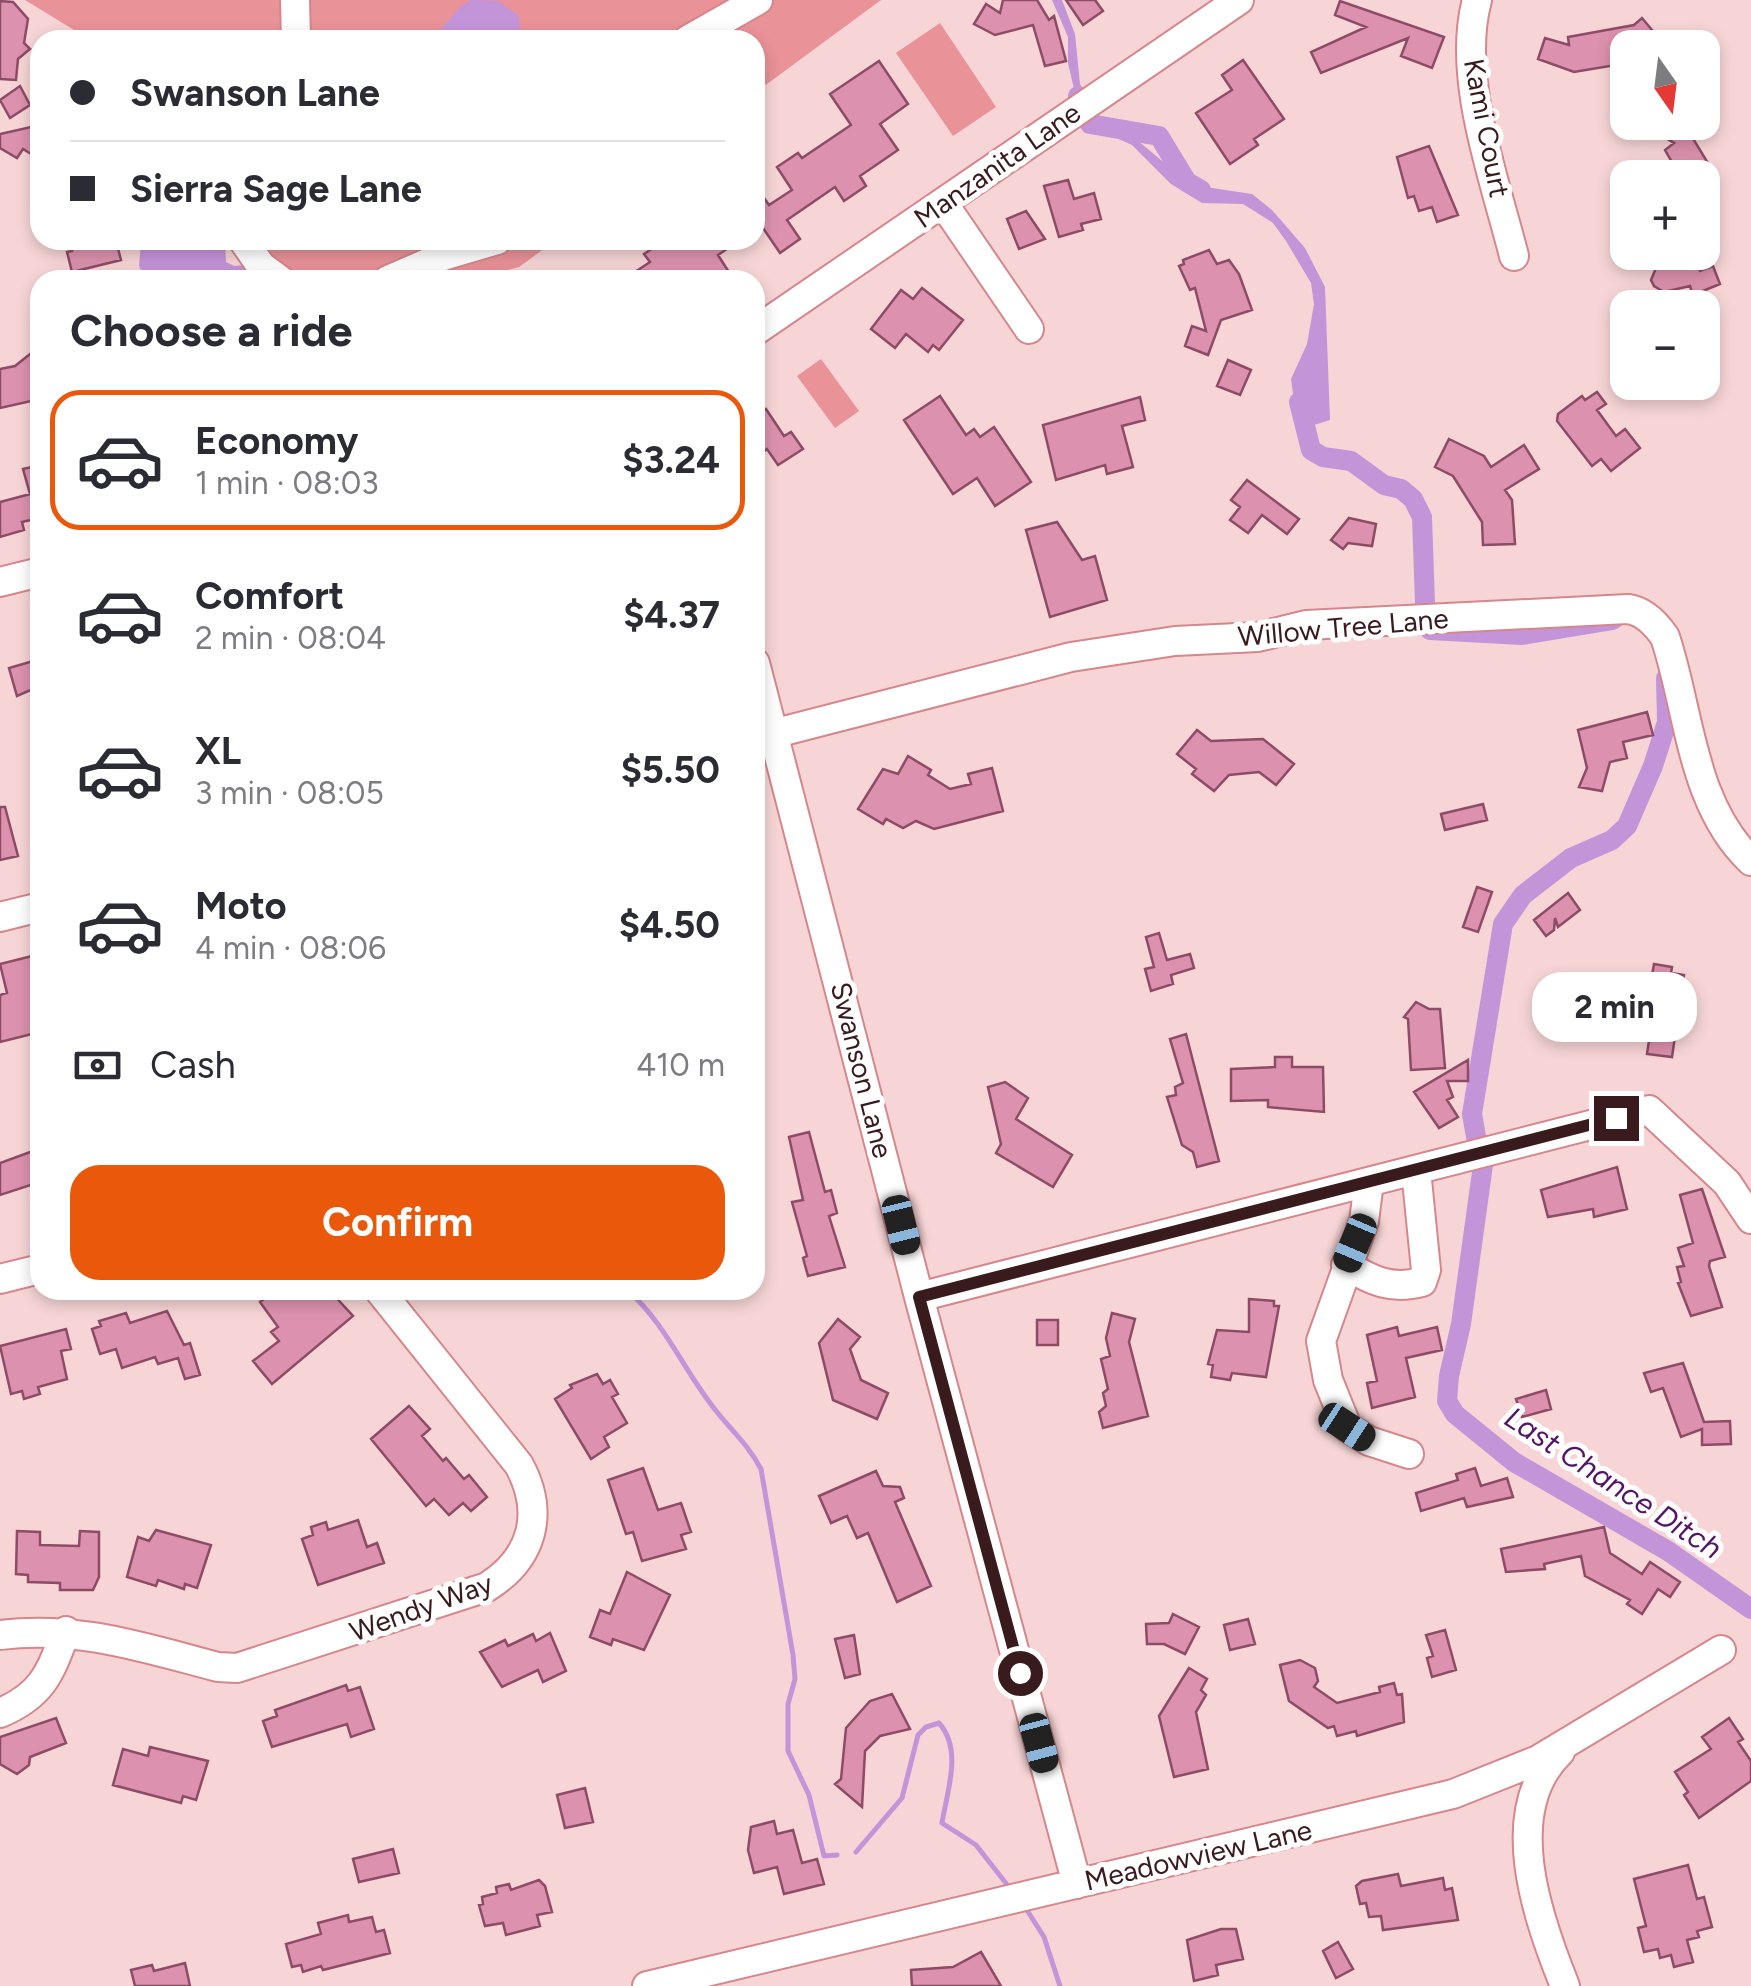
<!DOCTYPE html>
<meta charset="utf-8">
<style>
body{margin:0;font-family:Figtree,sans-serif;background:#f7f7f7;color:#2b2b33;height:100vh;display:flex;flex-direction:column;font-size:38px;white-space:nowrap}
*{box-sizing:border-box;margin:0}
p{font-size:32px;color:#7c7c81}
.icon{flex:none;width:55px;height:55px;fill:none;stroke:currentColor;stroke-width:2;stroke-linecap:round;stroke-linejoin:round}
.map{position:relative;flex:1;overflow:hidden}
.side{position:absolute;left:30px;top:270px;width:735px;height:1030px;display:flex;flex-direction:column;background:#fff;border-radius:30px;box-shadow:0 5px 15px #0003}
.side>*{flex:none}
.banner{position:absolute;left:30px;top:30px;width:735px;height:220px;border-radius:30px;box-shadow:0 5px 15px #0003;display:grid;align-content:center;height:220px;padding:0 40px;background:#fff}
.needle{width:65px;rotate:166deg}
.fabs{position:absolute;left:1610px;top:30px;display:grid;gap:20px}
.fabs a{display:grid;place-items:center;width:110px;height:110px;border-radius:20px;background:#fff;box-shadow:0 5px 15px #0003;font-size:50px}
.end{position:absolute;width:45px;height:45px;margin:-22px;border:12px solid #391b1e;background:#fff;box-shadow:0 0 0 5px #fff}
.from{border-radius:50%}
.bubble{position:absolute;height:70px;border-radius:30px;background:#fff;box-shadow:0 5px 15px #0003;font-size:32px;font-weight:700;line-height:70px;text-align:center}
.car{position:absolute;width:30px;height:60px;margin:-30px -15px;border-radius:12px;box-shadow:0 0 8px 2px #0007;background:linear-gradient(#222 24%,#8ab4d8 0 40%,#222 0 76%,#8ab4d8 0 86%,#222 0)}
.banner b{display:flex;align-items:center;gap:35px;height:95px;font-size:38px}
.banner b+b{border-top:2px solid #e1e1e2}
.banner i{width:25px;height:25px;background:#2b2b33}
ul{padding:0;list-style:none}
li{display:flex;align-items:center;gap:30px;height:140px;margin:0 20px 15px;padding:0 20px;border:5px solid transparent;border-radius:30px}
li div{flex:1}
li b{display:block;font-size:38px}
li em{font-style:normal;font-weight:700}
li.current{border-color:#ea580c}
li>.icon{width:90px;height:90px;stroke-width:1.5}
h2{padding:0 40px;font-size:45px;line-height:120px}
.pay{display:flex;align-items:center;gap:25px;height:110px;padding:0 40px;font-size:38px}
.pay p{margin-inline-start:auto}
.button{display:flex;gap:20px;margin-top:auto;padding:20px 40px}
.button a{flex:1;height:115px;border-radius:30px;background:#ea580c;color:#fff;font-size:40px;font-weight:700;line-height:115px;text-align:center}
.map>svg:first-child{display:block}
</style>
<div class="map">
<svg width="1751" height="1986" viewBox="0 0 1751 1986">
<rect width="100%" height="100%" fill="#f7d5d6"/>
<!-- green -->
<path fill="#e99298" d="M25 0H881L755 93V40H77L74 30Z
M940 23 996 107 953 136 896 53Z
M224 240H556L519 267 472 280H249L248 272Z
M821 359 859 411 835 428 797 376Z"/>
<!-- water -->
<path fill="#c494d9" d="M471 0 498 1 518 15 522 40H432L461 6Z
M1052 0H1062L1075 34 1080 84 1100 121 1125 130 1173 170 1205 187 1252 194 1272 210 1305 248 1325 287 1330 420 1298 430 1291 379 1307 344 1314 304 1311 283 1286 241 1273 223 1243 204 1202 203 1171 184 1132 145 1092 127 1074 89 1068 63V37Z
M146 240H225L226 262 234 266 245 265 257 280H146L139 266 141 243Z"/>
<g fill="none" stroke-linecap="round" stroke-linejoin="round">
<!-- stream -->
<path stroke="#c494d9" stroke-width="5" d="M627 1290C665 1322 686 1375 717 1412 733 1432 749 1446 761 1469L793 1655 795 1679 788 1704V1751L809 1795 824 1856 837 1855
M856 1852 902 1798 918 1735 926 1727 939 1723C963 1750 947 1791 942 1823L976 1845 1012 1891
M1025 1907 1044 1937 1060 1986"/>
<!-- canal -->
<path stroke="#c494d9" stroke-width="20" d="M1078 96 1090 124 1159 136 1187 182 1201 190
M1299 402 1311 450 1323 457 1351 461 1384 485 1401 489 1413 499 1422 517 1425 603
M1430 630 1522 635 1613 620
M1477 1142 1472 1114 1503 924 1523 895 1571 858 1612 840 1627 826 1653 766 1667 722 1666 678
M1483 1165 1461 1324 1449 1376 1447 1401 1455 1414 1514 1462 1668 1551 1751 1609"/>
</g>
<!-- building -->
<path fill="#dc92ae" stroke="#8e4b66" stroke-width="2.5" d="M1003 0H1037L1049 20 1054 16 1066 61 1045 66 1033 25 995 35 974 24 986 4 1000 13Z
M1066 0H1095L1103 11 1083 25Z
M0 1 13 2 28 19 24 43 30 49 18 59 16 80 0 79Z
M1340 1 1444 37 1432 68 1401 56 1408 38 1321 73 1311 52 1366 27 1335 15Z
M1642 18 1657 36 1643 48H1628V63L1574 72 1538 59 1545 38 1569 45 1568 37 1634 25Z
M1243 60 1284 119 1254 139 1258 145 1230 164 1196 113 1232 90 1222 75Z
M879 61 908 104 880 124 898 150 860 176 866 186 844 201 835 187 787 220 800 239 780 253 761 225 755 229V185L769 205 792 190 777 167 798 153 802 158 851 125 830 94Z
M20 86 30 105 10 118 0 100Z
M1666 122H1715L1692 137 1717 178H1674L1673 164 1665 150 1674 143 1659 134Z
M40 125V151L31 154 23 149 17 158 0 148V134Z
M1429 146 1458 215 1437 222 1432 207 1419 211 1414 196 1408 198 1397 157Z
M1068 180 1074 199 1094 193 1101 219 1081 224 1083 230 1059 237 1044 186Z
M1026 211 1045 239 1019 249 1007 219Z
M70 240 116 241 121 260 72 272 67 252 72 251Z
M665 240H740L718 255 734 280H623L650 262 644 254Z
M1209 250 1217 264 1229 260 1239 274 1252 310 1221 320 1208 355 1185 346 1192 326 1206 331 1195 288 1190 290 1179 266 1184 264 1183 260Z
M1641 252H1693L1700 271 1713 266 1720 284 1693 295 1690 286 1664 292 1654 286 1651 280 1656 268 1646 265Z
M922 288 963 320 939 350 933 345 928 352 906 334 895 348 871 329 901 290 913 299Z
M40 346V399L0 408V369L15 366Z
M1228 360 1251 370 1240 395 1217 386Z
M1597 392 1606 404 1597 410 1616 436 1625 429 1640 448 1611 471 1601 459 1592 466 1557 421 1558 414 1582 396 1585 400Z
M940 396 966 435 974 429 980 437 994 427 1031 482 995 506 977 478 953 494 904 420Z
M1140 397 1145 420 1122 426 1133 467 1107 474 1105 465 1056 480 1043 425Z
M766 409 784 436 791 432 803 449 778 465 767 449 755 458V417Z
M1449 439 1484 456 1491 467 1524 445 1539 469 1505 490 1512 500 1515 544 1483 545 1482 522 1453 476 1435 467Z
M40 465V518L22 522 24 530 0 537V502L30 494 23 469Z
M1247 480 1299 519 1287 534 1262 515 1248 533 1230 520 1240 507 1231 500Z
M1349 518 1376 524 1372 546 1348 543 1343 549 1331 540Z
M1057 522 1082 560 1095 556 1107 600 1050 617 1026 530Z
M40 659V686L17 696 9 668Z
M1647 712 1653 735 1623 742 1627 758 1610 762 1602 791 1579 787 1587 768 1578 730Z
M1197 730 1211 741 1263 739 1294 764 1276 785 1259 772 1229 775 1214 791 1192 774 1196 769 1177 754Z
M908 756 931 770 928 775 950 789 971 784 968 774 992 768 1003 811 934 829 916 821 903 828 886 819 883 824 858 809 883 769 898 774Z
M1483 804 1487 820 1445 830 1441 814Z
M0 807H5L18 856 0 860Z
M1477 887 1492 892 1478 932 1463 927Z
M1568 893 1580 910 1558 927 1555 918 1554 930 1546 936 1534 920Z
M1159 933 1167 960 1190 954 1194 968 1171 975 1173 984 1151 991 1145 969 1154 967 1146 937Z
M32 956 40 989V1032L0 1042V995L7 993 0 964Z
M1654 964 1672 967 1671 973 1684 975 1672 1057 1647 1054 1651 1027 1643 1026Z
M1416 1002 1429 1009H1440L1445 1068 1411 1070 1408 1019 1404 1017Z
M1186 1034 1219 1161 1197 1167 1193 1152 1182 1145 1167 1097 1176 1095 1175 1087 1183 1083 1170 1039Z
M1275 1057H1292V1067H1323L1324 1112 1268 1107V1100L1231 1101V1069L1275 1067Z
M1468 1060V1081H1447L1453 1097 1447 1100 1458 1117 1439 1128 1414 1092Z
M1005 1082 1028 1098 1016 1119 1072 1155 1053 1187 996 1153 1001 1144 988 1087Z
M809 1132 825 1192 831 1190 837 1213 829 1216 845 1267 808 1276 803 1258 807 1256 792 1202 803 1200 789 1137Z
M33 1151 40 1182 0 1195V1163Z
M1617 1167 1627 1209 1594 1217 1593 1209 1548 1217 1541 1190Z
M1702 1189 1725 1257 1710 1261 1709 1266 1722 1307 1691 1316 1678 1283 1681 1282 1677 1267 1684 1266 1678 1248 1693 1243 1680 1195Z
M276 1290H329L353 1316 272 1384 253 1361 279 1341 271 1332 278 1327 260 1302Z
M1249 1299 1274 1301V1306H1279L1266 1377 1232 1373 1230 1380 1211 1377 1213 1365 1208 1364 1217 1330 1249 1332Z
M167 1311 184 1345 190 1343 200 1375 185 1379 178 1358 158 1364 155 1357 122 1368 116 1349 100 1354 92 1329 101 1326 99 1321 126 1313 130 1323Z
M1112 1313 1135 1319 1129 1342 1148 1416 1103 1428 1099 1412 1106 1406 1103 1393 1108 1389 1101 1359 1110 1356 1106 1338Z
M838 1319 860 1337 850 1349 861 1380 888 1393 877 1419 833 1400 819 1343Z
M1037 1320H1058V1345H1037Z
M1397 1327 1399 1336 1437 1327 1442 1350 1406 1358 1415 1397 1372 1408 1367 1383 1377 1381 1367 1335Z
M66 1329 71 1349 61 1351 67 1379 38 1387 40 1394 24 1399 22 1391 11 1394 0 1346Z
M1683 1363 1704 1422 1730 1421 1731 1444 1702 1445V1429L1681 1437 1663 1388 1651 1392 1644 1373Z
M597 1374 603 1384 610 1380 618 1394 612 1397 627 1423 604 1437 609 1447 591 1459 555 1399 572 1388 570 1385Z
M1546 1390 1551 1409 1522 1417 1516 1399Z
M409 1406 430 1429 422 1436 443 1461 446 1458 464 1479 469 1475 487 1497 471 1511 463 1503 449 1515 434 1499 426 1506 371 1439Z
M643 1468 658 1510 681 1503 691 1532 681 1535 686 1549 642 1561 633 1532 626 1534 608 1480Z
M1475 1468 1481 1486 1507 1478 1513 1497 1467 1507 1464 1498 1421 1511 1416 1493 1458 1480 1456 1474Z
M876 1471 883 1486 900 1487 904 1498 895 1502 931 1586 897 1602 868 1533 857 1538 847 1516 831 1523 819 1496Z
M358 1520 367 1547 377 1543 384 1563 318 1585 302 1539 313 1535 311 1527 326 1522 328 1530Z
M1604 1527 1610 1553 1642 1574 1650 1562 1680 1582 1670 1597 1658 1589 1642 1614 1627 1604 1630 1600 1585 1576 1581 1556 1544 1564 1545 1569 1506 1572 1501 1549Z
M156 1530 211 1545 197 1588 185 1584 184 1589 158 1580 156 1586 127 1577 138 1537 149 1541Z
M17 1531 40 1532V1545L79 1546 80 1531 99 1532V1577L93 1590H60V1583L28 1582V1575L16 1574Z
M627 1572 670 1595 644 1650 613 1639 611 1645 590 1637 600 1610 610 1614Z
M1173 1614 1199 1627 1185 1654 1164 1644H1147L1146 1624 1169 1623Z
M1248 1619 1255 1644 1230 1650 1224 1625Z
M1445 1630 1456 1670 1432 1677 1427 1658 1433 1656 1426 1635Z
M550 1633 566 1671 543 1682 538 1670 502 1687 480 1652 505 1640 508 1646 533 1634 536 1641Z
M854 1635 860 1674 845 1678 835 1639Z
M1300 1660 1315 1668 1318 1681 1314 1687 1337 1703 1380 1692 1379 1687 1394 1683 1397 1695 1402 1694 1404 1722 1357 1736 1356 1731 1337 1736 1334 1726 1328 1728 1289 1701 1280 1665Z
M1189 1668 1207 1679 1201 1690 1206 1695 1196 1712 1208 1769 1174 1777 1159 1716Z
M346 1685 348 1691 360 1687 374 1729 351 1737 347 1724 272 1747 263 1721 277 1716 275 1710Z
M892 1694 910 1729 880 1736 865 1751 862 1807 835 1784 841 1779 846 1728 870 1701Z
M56 1718 66 1743 30 1757 29 1765 17 1774 0 1764V1737Z
M1729 1718 1743 1739 1738 1742 1751 1761V1781L1699 1818 1684 1795 1688 1792 1675 1772 1711 1749 1702 1737Z
M150 1747 208 1761 196 1800 183 1796 181 1803 113 1785 123 1749 148 1756Z
M585 1788 593 1822 565 1828 557 1795Z
M774 1821 777 1834 793 1830 802 1863 817 1859 824 1884 784 1894 777 1867 754 1873 748 1850 751 1827Z
M393 1849 399 1873 359 1882 353 1859Z
M1688 1865 1697 1899 1704 1897 1712 1927 1697 1931 1699 1937 1687 1940 1693 1962 1674 1967 1671 1955 1660 1958 1658 1949 1644 1952 1638 1928 1646 1926 1634 1879Z
M1398 1874 1401 1886 1443 1878 1445 1890 1452 1888 1458 1920 1383 1930 1381 1916 1369 1917 1366 1903 1360 1904 1356 1886 1362 1881Z
M539 1880 545 1886 552 1912 537 1915 540 1926 506 1935 503 1923 485 1926 479 1905 483 1904 482 1897 497 1893 496 1887 509 1884 511 1890Z
M348 1915 349 1922 372 1917 376 1932 384 1930 390 1953 323 1970 321 1966 303 1972 301 1965 292 1967 286 1944 321 1934 318 1923Z
M1221 1929H1236L1243 1959 1216 1965 1218 1975 1194 1981 1187 1940Z
M1338 1942 1353 1969 1336 1978 1323 1951Z
M981 1952 1001 1986H912L911 1970 953 1967Z
M185 1963 190 1986H135L131 1970 152 1965 154 1971Z"/>
<g fill="none" stroke-linecap="round" stroke-linejoin="round">
<defs>
<path id="minor" d="M295 0 296 40
M1477 0C1456 77 1495 180 1514 256
M688 40 758 0
M943 203 1029 329
M243 240 261 266 280 280
M388 280 446 255 497 240
M755 331 1239 0
M0 582 40 572
M755 663 919 1297 1077 1884
M776 733 1071 657 1175 641 1258 637 1306 625 1628 609C1644 611 1656 624 1665 637 1690 712 1691 804 1751 861
M0 917 40 907
M1369 1182 1364 1221 1321 1341 1328 1380 1347 1427 1369 1441 1409 1454
M1346 1265C1372 1281 1391 1290 1422 1282L1426 1270 1416 1170
M0 1279 40 1269
M919 1297 1649 1110 1727 1183 1751 1219
M0 1635C77 1625 145 1648 218 1667L237 1668 487 1587C533 1558 545 1513 519 1465L379 1290
M0 1713C43 1695 50 1673 66 1631
M1560 1752C1499 1811 1538 1919 1565 1986
M647 1986 1453 1794 1538 1760 1721 1650"/>
</defs>
<!-- minor casing -->
<use href="#minor" stroke="#d5878c" stroke-width="32"/>
<!-- minor -->
<use href="#minor" stroke="#fff" stroke-width="28"/>
</g>
<g fill="none" stroke-linecap="round" stroke-linejoin="round">
<!-- route -->
<path stroke="#391b1e" stroke-width="12" d="M1020 1673 919 1297 1616 1118"/>
</g>
<g text-anchor="middle" stroke-width="10" stroke-linejoin="round" paint-order="stroke">
<!-- street labels -->
<g font-size="28" fill="#391b1e" stroke="#fff">
<text transform="translate(1487 128) rotate(79)" y="10">Kami Court</text>
<text transform="translate(997 165) rotate(-35)" y="10">Manzanita Lane</text>
<text transform="translate(1343 627) rotate(-5)" y="10">Willow Tree Lane</text>
<text transform="translate(862 1070) rotate(76)" y="10">Swanson Lane</text>
<text transform="translate(421 1607) rotate(-20)" y="10">Wendy Way</text>
<text transform="translate(1198 1855) rotate(-13)" y="10">Meadowview Lane</text>
</g>
<!-- water labels -->
<g font-size="30" font-style="italic" fill="#521568" stroke="#fff">
<text transform="translate(1613 1483) rotate(33)" y="10">Last Chance Ditch</text>
</g>
</g>
</svg>
<div class="fabs">
<a><svg class="needle" viewBox="-14 -14 28 28"><path d="M0-13l5 13h-10z" fill="#e53935"/><path d="M0 13l5-13h-10z" fill="#7c7c81"/></svg></a>
<a>+</a>
<a>−</a>
</div>
<i class="end from" style="left:1020px;top:1673px"></i>
<i class="end" style="left:1616px;top:1118px"></i>
<div class="bubble" style="left:1532px;top:972px;width:165px">2 min</div>
<i class="car" style="left:901px;top:1225px;rotate:166deg"></i>
<i class="car" style="left:1355px;top:1243px;rotate:203deg"></i>
<i class="car" style="left:1347px;top:1427px;rotate:123deg"></i>
<i class="car" style="left:1039px;top:1743px;rotate:165deg"></i>
<div class="banner">
<b><i class="from"></i>Swanson Lane</b>
<b><i></i>Sierra Sage Lane</b>
</div>
<section class="side">
<h2>Choose a ride</h2>
<ul>
<li class="current"><svg class="icon" aria-label="car" viewBox="0 0 24 24"><path d="M5 17H2v-5l4-1 3-4h7l3 4 3 1v5h-3M9 17h6M6 11h13"/><circle cx="7" cy="17" r="2"/><circle cx="17" cy="17" r="2"/></svg><div><b>Economy</b><p>1 min · 08:03</p></div><em>$3.24</em></li>
<li><svg class="icon" aria-label="car" viewBox="0 0 24 24"><path d="M5 17H2v-5l4-1 3-4h7l3 4 3 1v5h-3M9 17h6M6 11h13"/><circle cx="7" cy="17" r="2"/><circle cx="17" cy="17" r="2"/></svg><div><b>Comfort</b><p>2 min · 08:04</p></div><em>$4.37</em></li>
<li><svg class="icon" aria-label="car" viewBox="0 0 24 24"><path d="M5 17H2v-5l4-1 3-4h7l3 4 3 1v5h-3M9 17h6M6 11h13"/><circle cx="7" cy="17" r="2"/><circle cx="17" cy="17" r="2"/></svg><div><b>XL</b><p>3 min · 08:05</p></div><em>$5.50</em></li>
<li><svg class="icon" aria-label="car" viewBox="0 0 24 24"><path d="M5 17H2v-5l4-1 3-4h7l3 4 3 1v5h-3M9 17h6M6 11h13"/><circle cx="7" cy="17" r="2"/><circle cx="17" cy="17" r="2"/></svg><div><b>Moto</b><p>4 min · 08:06</p></div><em>$4.50</em></li>
</ul>
<div class="pay"><svg class="icon" aria-label="cash" viewBox="0 0 24 24"><path d="M3 7h18v10H3z"/><circle cx="12" cy="12" r="2"/></svg>Cash<p>410 m</p></div>
<div class="button"><a>Confirm</a></div>
</section>
</div>
